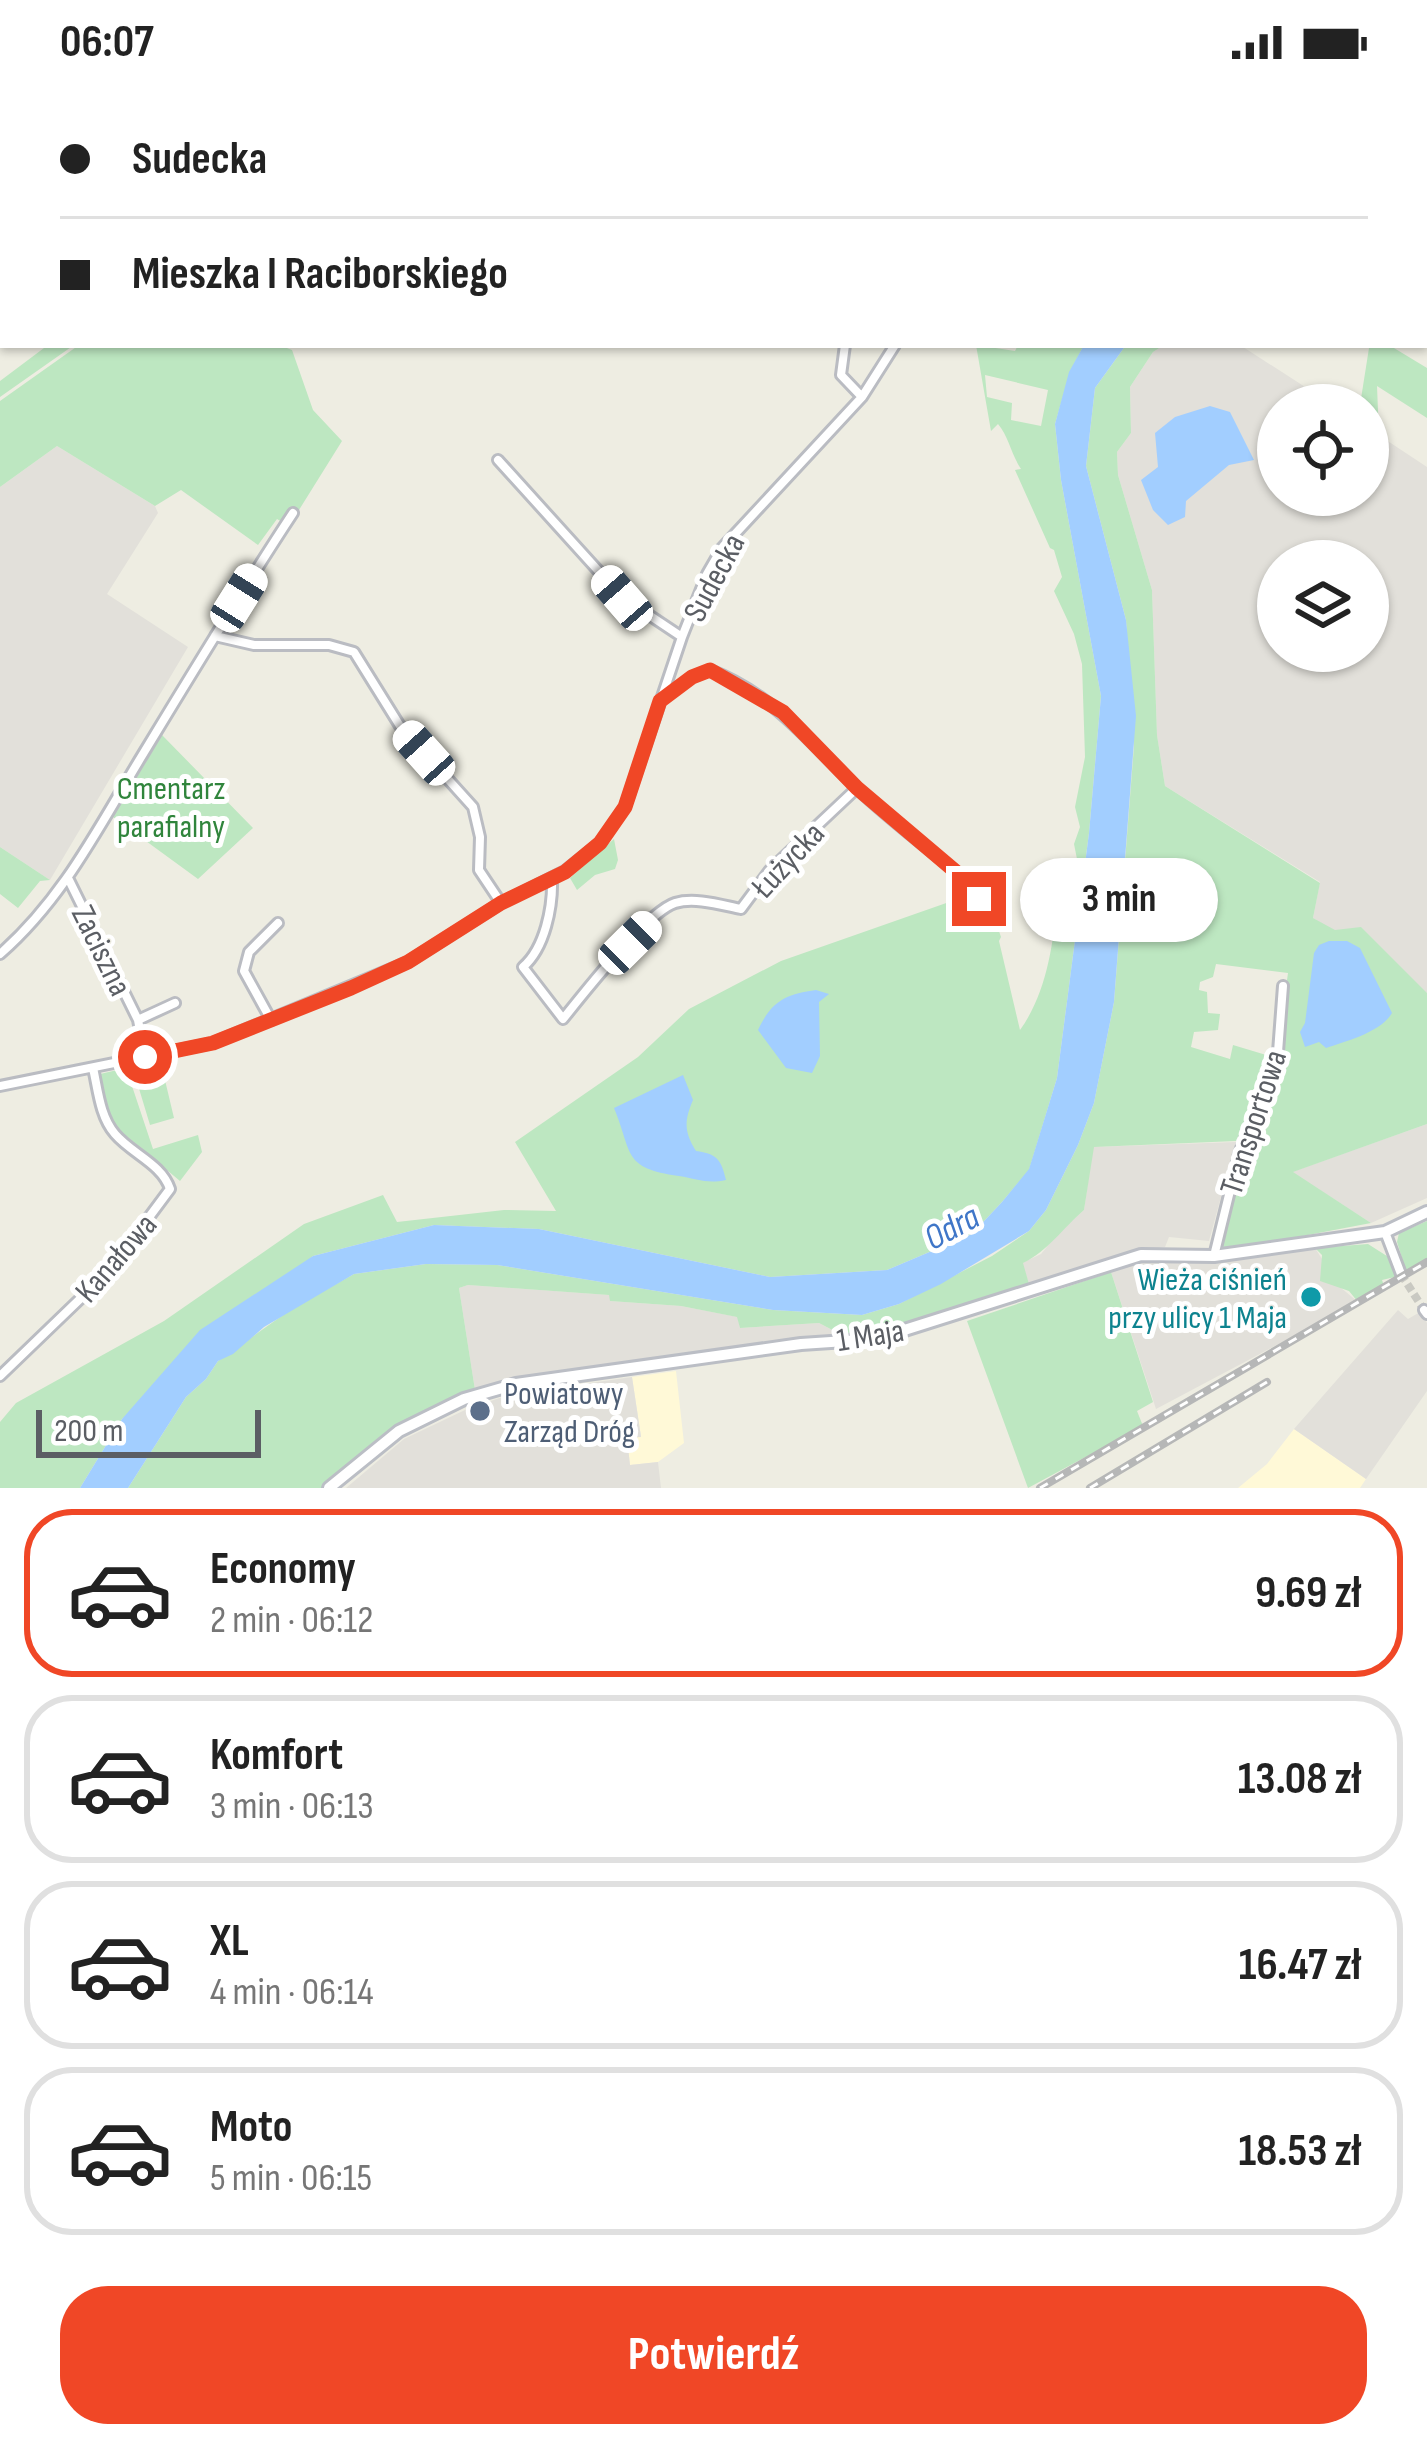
<!DOCTYPE html>
<html lang="pl">
<meta charset="utf-8">
<style>
body{margin:0;font-family:"Sofia Sans Condensed",sans-serif;background:#f2f2f2;color:#222;height:100vh;display:flex;flex-direction:column;font-size:45px;white-space:nowrap}
*{box-sizing:border-box;margin:0}
p{font-size:39px;color:#767676}
.icon{flex:none;width:66px;height:66px;fill:none;stroke:currentColor;stroke-width:2;stroke-linecap:round;stroke-linejoin:round}
.map{position:relative;height:1404px;overflow:hidden}
.panel{display:flex;flex-direction:column;background:#fff;flex:1}
.panel>*{flex:none}
.hud{position:absolute;left:0px;top:0px;width:1428px;height:264px;box-shadow:0 3px 9px #0004;display:grid;align-content:center;height:264px;padding:0 60px;background:#fff}
.fabs{position:absolute;left:1257px;top:300px;display:grid;gap:24px}
.fabs a{display:grid;place-items:center;width:132px;height:132px;border-radius:50%;background:#fff;box-shadow:0 3px 9px #0004;font-size:60px}
.scale{position:absolute;left:36px;bottom:30px;width:225px;box-sizing:border-box;padding-left:12px;border:6px solid #5b5e64;border-top:0;font-size:33px;line-height:42px;white-space:nowrap;color:#5b5e64;-webkit-text-stroke:9px #fff;paint-order:stroke}
.end{position:absolute;width:54px;height:54px;margin:-27px;border:15px solid #f04726;background:#fff;box-shadow:0 0 0 6px #fff}
.from{border-radius:50%}
.bubble{position:absolute;height:84px;border-radius:42px;background:#fff;box-shadow:0 3px 9px #0004;font-size:39px;font-weight:700;line-height:84px;text-align:center}
.car{position:absolute;width:36px;height:72px;margin:-36px -18px;border-radius:15px;box-shadow:0 0 9px 3px #0007;background:linear-gradient(#fff 24%,#345 0 40%,#fff 0 76%,#345 0 86%,#fff 0)}
.hud b{display:flex;align-items:center;gap:42px;height:114px;font-size:45px}
.hud b+b{border-top:3px solid #e0e0e0}
.hud i{width:30px;height:30px;background:#222}
ul{padding:21px 0 0;list-style:none}
li{display:flex;align-items:center;gap:36px;height:168px;margin:0 24px 18px;padding:0 36px;border:6px solid #e0e0e0;border-radius:48px}
li div{flex:1}
li b{display:block;font-size:45px}
li em{font-style:normal;font-weight:700}
li.active{border-color:#f04726}
li>.icon{width:108px;height:108px;stroke-width:1.5}
.action{display:flex;gap:24px;margin-top:auto;padding:24px 60px}
.action a{flex:1;height:138px;border-radius:48px;background:#f04726;color:#fff;font-size:48px;font-weight:700;line-height:138px;text-align:center}
.status{display:flex;justify-content:space-between;align-items:center;height:84px;padding:0 60px;background:#fff;direction:ltr}
.status svg{height:33px;fill:currentColor}
.map>svg:first-child{display:block}
</style>
<div class="status"><b>06:07</b><svg viewBox="0 0 49 12"><path d="M0 12V9h3v3zM5 12V6h3v6zM10 12V3h3v9zM15 12V0h3v12zM26 1h20v11H26zM47 4h2v5h-2z"/></svg></div>
<div class="map">
<svg width="1427" height="1404" viewBox="0 0 1427 1404">
<rect width="100%" height="100%" fill="#eeede2"/>
<!-- commercial -->
<path fill="#fff9d7" d="M676 1287 684 1359 658 1378 630 1381 627 1354 641 1352 632 1293Z
M1294 1345 1366 1395 1360 1404H1238L1267 1380Z"/>
<!-- industrial -->
<path fill="#e2e0da" fill-rule="evenodd" d="M1164 261H1240L1333 321H1278V411H1368V344L1427 383V909L1313 834 1320 798 1165 702 1157 651 1152 506 1118 391 1117 368 1131 349 1130 303 1153 268ZM1278 477H1368V567H1278Z
M57 362 155 422 158 429 107 510 188 563 50 796 0 763V403Z
M1427 1040V1114L1371 1139 1292 1088Z
M1236 1058 1209 1157 1169 1153 1165 1163 1125 1169 1029 1200 1022 1179 1041 1170 1060 1147 1084 1126 1093 1063Z
M1315 1164 1340 1203 1358 1218 1156 1325 1111 1188 1148 1176 1215 1178Z
M468 1201 610 1211V1217L681 1222 738 1233 740 1244 819 1239 842 1251 618 1279 505 1297 475 1306 459 1204Z
M1398 1226 1408 1235 1420 1228 1427 1239V1307L1366 1395 1294 1345Z
M632 1293 641 1353 627 1354 630 1381 658 1378 661 1404H346L404 1355 465 1326 508 1311Z"/>
<!-- green -->
<path fill="#bde7c1" fill-rule="evenodd" d="M48 261H74L0 313V297Z
M79 261H279L292 266 313 326 342 357 289 442 277 435 258 461 181 406 155 422 57 362 0 403V317Z
M976 261 1015 267 1018 261H1084L1070 288 1055 340 1061 396 1101 612 1089 749 1057 994 1029 1086 1002 1118 972 1150 887 1186 770 1193 539 1145 434 1141 313 1172 122 1335 80 1404H0V1338L16 1319 164 1237 304 1140 383 1111 397 1138 504 1126 556 1127 515 1058 638 973 689 925 781 877 952 817 970 814 977 804 990 821 1001 853 999 857 1020 946C1046 910 1053 862 1057 819L1076 812 1078 780 1074 760 1080 743 1075 723 1085 673 1082 580 1074 550 1054 507 1062 493 1054 466 1050 464 1015 386 1021 385C1011 370 1009 353 998 340L991 347ZM985 291 1048 306 1041 342 1011 336 1012 319 987 313Z
M1126 261H1164L1153 268 1130 303 1131 349 1117 368 1118 391 1152 506 1157 651 1165 702 1320 799 1313 834 1335 846 1361 843 1427 909V1040L1293 1088 1371 1139 1224 1167 1220 1163 1248 1060 1236 1057 1094 1063 1084 1126C1063 1144 1048 1167 1023 1179L1029 1200 882 1248 842 1251 819 1239 740 1244 737 1233 681 1222 610 1217 609 1211 468 1201 459 1204 475 1306 396 1344 324 1404H128L186 1313 206 1295 218 1277 293 1224 354 1190 426 1180 497 1181 773 1226 862 1231 899 1220 992 1172 1029 1147 1046 1126 1078 1061 1094 1019 1114 918 1134 662 1126 536 1086 382 1095 304ZM1216 880 1288 889 1276 974 1233 961 1230 975 1191 963 1194 948 1218 946 1220 930 1208 929 1207 908 1199 906 1200 898 1213 893Z
M1365 261H1389L1427 284V334L1377 302 1379 351 1368 344V321H1360L1369 264Z
M162 651 253 744 198 795 113 733Z
M614 755 618 776 615 785 595 791 577 806 570 794Z
M0 763 50 796 40 797 18 824 0 810Z
M126 984 153 1065 198 1051 202 1068 180 1097 119 1046 108 1029 100 990Z
M164 992 174 1034 150 1041 137 998Z
M1427 1137V1176L1406 1187 1397 1158 1399 1149Z
M1368 1160 1390 1174 1399 1192 1382 1196 1384 1202 1358 1218 1349 1207 1320 1197 1322 1171 1315 1164Z
M1111 1188 1153 1318 1137 1327 1143 1342 1028 1404 967 1237Z"/>
<!-- water -->
<path fill="#a2ceff" d="M1084 261H1126L1095 304 1086 382 1126 536 1136 632 1114 918 1094 1019 1078 1061 1046 1126 1029 1147 941 1200 899 1220 862 1231 773 1226 497 1181 426 1180 354 1190 264 1243 233 1270 218 1277 206 1295 186 1313 128 1404H80L122 1335 200 1246 313 1172 434 1141 539 1145 770 1193 887 1186 972 1150 1002 1118 1029 1085 1057 994 1089 749 1101 612 1061 396 1055 340 1069 288Z
M1210 322 1230 328 1254 376 1229 381 1186 417 1185 433 1168 441 1153 426 1141 396 1158 383 1155 349 1175 333Z
M1329 857H1347L1360 864 1392 929C1381 948 1347 957 1326 964L1319 958 1305 963 1300 948 1305 939 1314 869 1319 861Z
M816 906 829 910 819 918 820 972 812 989 786 984 758 946C771 918 785 910 816 906Z
M683 991 693 1016C684 1037 684 1048 696 1067 717 1070 721 1075 726 1096 707 1100 697 1095 679 1092 622 1084 633 1070 614 1024Z"/>
<g fill="none" stroke-linecap="round" stroke-linejoin="round">
<!-- street-tunnel -->
<path stroke="#c9c9c2" stroke-width="8" stroke-dasharray="8 4" stroke-linecap="butt" d="M1401 1190 1424 1226"/>
<defs>
<path id="street" d="M719 0 724 3
M920 0V3
M845 261 841 291 862 313
M498 376 622 513 682 553
M215 552 254 561H329L354 568 400 642 473 723 480 753 479 786 501 819
M661 616 692 593 710 586C774 610 813 662 861 708 897 742 938 771 975 804L979 815
M552 794C553 823 545 864 523 883L563 935C583 910 647 828 675 819 695 813 721 821 741 825L770 786 857 704
M69 796 138 936 145 973
M0 870C64 814 99 742 143 670 192 589 241 508 293 429
M138 936 175 919
M271 936 244 887 249 868 278 839
M0 1002 213 959 408 878 501 819 565 787 600 759 625 723 682 553 707 490 722 464 862 313 895 261
M1385 1148 1401 1190
M1214 1172 1239 1070 1278 968 1283 902
M1424 1226 1427 1230
M0 1292 81 1214 135 1152 170 1105C162 1080 132 1070 115 1050 100 1033 98 1006 93 984"/>
<path id="secondary" d="M329 1404 399 1347 464 1315 516 1300 801 1260 876 1255 1141 1171 1214 1172 1385 1148 1427 1128"/>
</defs>
<!-- street casing -->
<use href="#street" stroke="#babcc2" stroke-width="14"/>
<!-- secondary casing -->
<use href="#secondary" stroke="#bbbec5" stroke-width="16"/>
<!-- street -->
<use href="#street" stroke="#fff" stroke-width="8"/>
<!-- secondary -->
<use href="#secondary" stroke="#fff" stroke-width="10"/>
<defs>
<path id="rail" d="M1040 1404 1427 1178
M1090 1404 1267 1298"/>
</defs>
<!-- rail casing -->
<use href="#rail" stroke="#b6b7b7" stroke-width="8"/>
<!-- rail -->
<use href="#rail" stroke="#fff" stroke-width="3" stroke-dasharray="9" stroke-linecap="butt"/>
</g>
<g fill="none" stroke-linecap="round" stroke-linejoin="round">
<!-- route -->
<path stroke="#f04726" stroke-width="15" d="M145 973 213 959 351 904 408 878 501 819 565 788 600 759 625 723 660 617 692 593 710 586 783 628 857 704 975 804 979 815"/>
</g>
<!-- markers -->
<circle fill="#0f9aa8" stroke="#fff" stroke-width="4.5" cx="1311" cy="1213" r="12"/>
<circle fill="#5c6f8a" stroke="#fff" stroke-width="4.5" cx="480" cy="1327" r="12"/>
<g text-anchor="middle" stroke-width="10" stroke-linejoin="round" paint-order="stroke">
<!-- street labels -->
<g font-size="33" fill="#5b5e64" stroke="#fff">
<text transform="translate(713 493) rotate(-62)" y="12">Sudecka</text>
<text transform="translate(787 775) rotate(-47)" y="12">Łużycka</text>
<text transform="translate(103 866) rotate(64)" y="12">Zaciszna</text>
<text transform="translate(1252 1038) rotate(-72)" y="12">Transportowa</text>
<text transform="translate(115 1173) rotate(-49)" y="12">Kanałowa</text>
<text transform="translate(870 1250) rotate(-9)" y="12">1 Maja</text>
</g>
<!-- park labels -->
<g font-size="33" fill="#30853c" stroke="#fff">
<text x="171" y="715">Cmentarz<tspan x="171" dy="38">parafialny</tspan></text>
</g>
<!-- culture labels -->
<g font-size="33" fill="#0d838f" stroke="#fff" text-anchor="end">
<text x="1287" y="1206">Wieża ciśnień<tspan x="1287" dy="38">przy ulicy 1 Maja</tspan></text>
</g>
<!-- service labels -->
<g font-size="33" fill="#4e5e75" stroke="#fff" text-anchor="start">
<text x="504" y="1320">Powiatowy<tspan x="504" dy="38">Zarząd Dróg</tspan></text>
</g>
<!-- water labels -->
<g font-size="36" font-style="italic" fill="#3f76c8" stroke="#fff">
<text transform="translate(951 1142) rotate(-28)" y="13">Odra</text>
</g>
</g>
</svg>
<div class="fabs">
<a><svg class="icon" aria-label="locate" viewBox="0 0 24 24"><circle cx="12" cy="12" r="6"/><path d="M12 2v4M12 18v4M2 12h4M18 12h4"/></svg></a>
<a><svg class="icon" aria-label="layers" viewBox="0 0 24 24"><path d="M12 4l9 5-9 5-9-5zM3 14l9 5 9-5"/></svg></a>
</div>
<div class="scale">200 m</div>
<i class="end from" style="left:145px;top:973px"></i>
<i class="end" style="left:979px;top:815px"></i>
<div class="bubble" style="left:1020px;top:774px;width:198px">3 min</div>
<i class="car" style="left:239px;top:514px;rotate:32deg"></i>
<i class="car" style="left:622px;top:514px;rotate:319deg"></i>
<i class="car" style="left:424px;top:669px;rotate:318deg"></i>
<i class="car" style="left:630px;top:859px;rotate:45deg"></i>
<div class="hud">
<b><i class="from"></i>Sudecka</b>
<b><i></i>Mieszka I Raciborskiego</b>
</div>
</div>
<section class="panel">
<ul>
<li class="active"><svg class="icon" aria-label="car" viewBox="0 0 24 24"><path d="M5 17H2v-5l4-1 3-4h7l3 4 3 1v5h-3M9 17h6M6 11h13"/><circle cx="7" cy="17" r="2"/><circle cx="17" cy="17" r="2"/></svg><div><b>Economy</b><p>2 min · 06:12</p></div><em>9.69 zł</em></li>
<li><svg class="icon" aria-label="car" viewBox="0 0 24 24"><path d="M5 17H2v-5l4-1 3-4h7l3 4 3 1v5h-3M9 17h6M6 11h13"/><circle cx="7" cy="17" r="2"/><circle cx="17" cy="17" r="2"/></svg><div><b>Komfort</b><p>3 min · 06:13</p></div><em>13.08 zł</em></li>
<li><svg class="icon" aria-label="car" viewBox="0 0 24 24"><path d="M5 17H2v-5l4-1 3-4h7l3 4 3 1v5h-3M9 17h6M6 11h13"/><circle cx="7" cy="17" r="2"/><circle cx="17" cy="17" r="2"/></svg><div><b>XL</b><p>4 min · 06:14</p></div><em>16.47 zł</em></li>
<li><svg class="icon" aria-label="car" viewBox="0 0 24 24"><path d="M5 17H2v-5l4-1 3-4h7l3 4 3 1v5h-3M9 17h6M6 11h13"/><circle cx="7" cy="17" r="2"/><circle cx="17" cy="17" r="2"/></svg><div><b>Moto</b><p>5 min · 06:15</p></div><em>18.53 zł</em></li>
</ul>
<div class="action"><a>Potwierdź</a></div>
</section>
